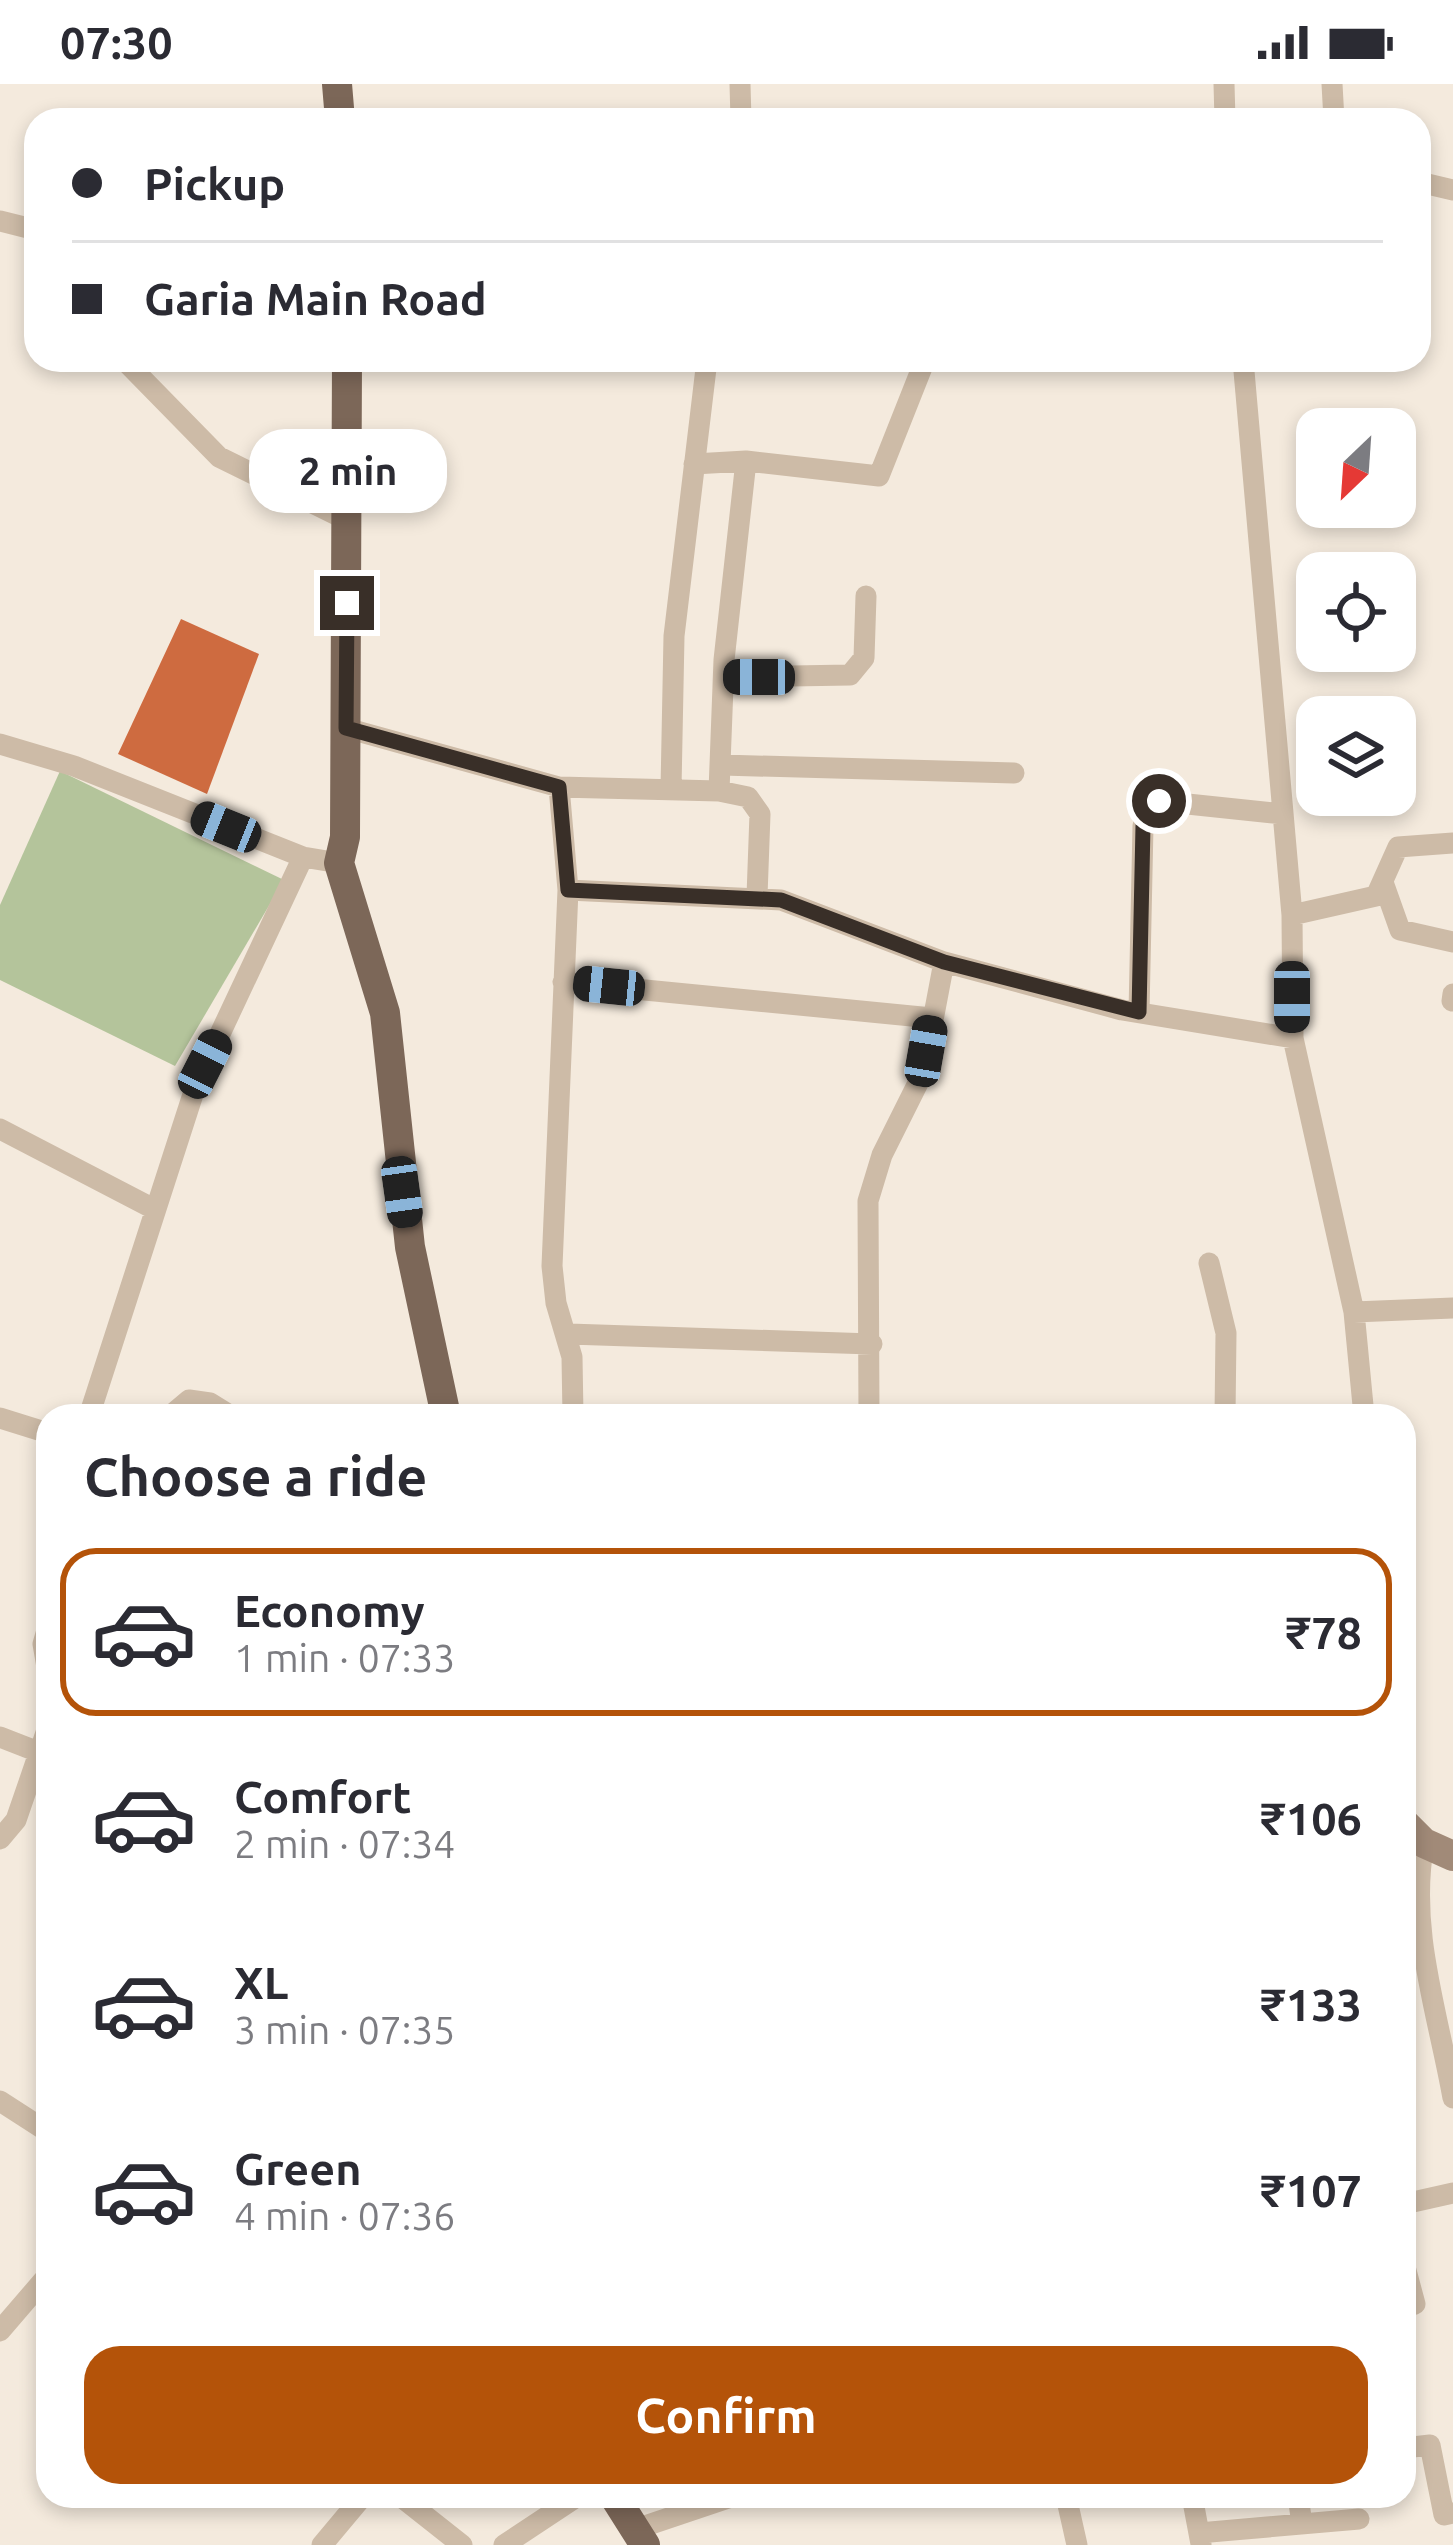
<!DOCTYPE html>
<meta charset="utf-8">
<style>
body{margin:0;font-family:Ubuntu,sans-serif;background:#f2f2f3;color:#2b2b33;height:100vh;display:flex;flex-direction:column;font-size:45px;white-space:nowrap}
*{box-sizing:border-box;margin:0}
p{font-size:39px;color:#7c7c81}
.icon{flex:none;width:66px;height:66px;fill:none;stroke:currentColor;stroke-width:2;stroke-linecap:round;stroke-linejoin:round}
.map{position:relative;flex:1;overflow:hidden}
.panel{position:absolute;left:36px;top:1320px;width:1380px;height:1104px;display:flex;flex-direction:column;background:#fff;border-radius:36px;box-shadow:0 6px 18px #0003}
.panel>*{flex:none}
.hud{position:absolute;left:24px;top:24px;width:1407px;height:264px;border-radius:36px;box-shadow:0 6px 18px #0003;display:grid;align-content:center;height:264px;padding:0 48px;background:#fff}
.needle{width:78px;rotate:205deg}
.buttons{position:absolute;left:1296px;top:324px;display:grid;gap:24px}
.buttons a{display:grid;place-items:center;width:120px;height:120px;border-radius:24px;background:#fff;box-shadow:0 6px 18px #0003;font-size:60px}
.end{position:absolute;width:54px;height:54px;margin:-27px;border:15px solid #392f28;background:#fff;box-shadow:0 0 0 6px #fff}
.from{border-radius:50%}
.bubble{position:absolute;height:84px;border-radius:36px;background:#fff;box-shadow:0 6px 18px #0003;font-size:39px;font-weight:700;line-height:84px;text-align:center}
.car{position:absolute;width:36px;height:72px;margin:-36px -18px;border-radius:15px;box-shadow:0 0 9px 3px #0007;background:linear-gradient(#222 24%,#8ab4d8 0 40%,#222 0 76%,#8ab4d8 0 86%,#222 0)}
.hud b{display:flex;align-items:center;gap:42px;height:114px;font-size:45px}
.hud b+b{border-top:3px solid #e1e1e2}
.hud i{width:30px;height:30px;background:#2b2b33}
ul{padding:0;list-style:none}
li{display:flex;align-items:center;gap:36px;height:168px;margin:0 24px 18px;padding:0 24px;border:6px solid transparent;border-radius:36px}
li div{flex:1}
li b{display:block;font-size:45px}
li em{font-style:normal;font-weight:700}
li.active{border-color:#b45309}
li>.icon{width:108px;height:108px;stroke-width:1.5}
h2{padding:0 48px;font-size:54px;line-height:144px}
.primary-button{display:flex;gap:24px;margin-top:auto;padding:24px 48px}
.primary-button a{flex:1;height:138px;border-radius:36px;background:#b45309;color:#fff;font-size:48px;font-weight:700;line-height:138px;text-align:center}
.status{display:flex;justify-content:space-between;align-items:center;height:84px;padding:0 60px;background:#fff;direction:ltr}
.status svg{height:33px;fill:currentColor}
.map>svg:first-child{display:block}
</style>
<div class="status"><b>07:30</b><svg viewBox="0 0 49 12"><path d="M0 12V9h3v3zM5 12V6h3v6zM10 12V3h3v9zM15 12V0h3v12zM26 1h20v11H26zM47 4h2v5h-2z"/></svg></div>
<div class="map">
<svg width="1453" height="2461" viewBox="0 0 1453 2461">
<rect width="100%" height="100%" fill="#f4eadd"/>
<!-- green -->
<path fill="#b4c49b" d="M60 687 284 796 175 982 0 896V821Z"/>
<!-- building -->
<path fill="#ce6b40" d="M181 535 259 570 207 710 118 670Z"/>
<g fill="none" stroke-linecap="round" stroke-linejoin="round">
<!-- street -->
<path stroke="#cdbba7" stroke-width="21" d="M740 0 741 36
M1224 0 1225 36
M1332 0 1334 36
M1419 98 1453 106
M0 137 36 146
M124 276 219 373 347 436
M1243 276 1292 831 1293 954 1354 1228 1364 1332
M694 380 746 377 879 392 925 276
M724 593 850 591 864 574 866 512
M346 644 559 703 719 707 748 713 760 730 757 812
M0 660 74 682 303 773 339 779
M722 681 1014 689
M559 703 568 806 552 1182 556 1219 572 1273 573 1332
M671 705 674 552 707 276
M719 707 724 576 746 377
M1384 801 1400 846 1453 858
M568 806 781 816 944 878 1122 926 1293 954
M1292 831 1376 812 1398 763 1453 759
M563 898 932 934
M1452 917 1453 910
M1139 928 1143 742 1150 721 1159 717 1283 730
M0 1045 152 1124
M1209 1179 1226 1249 1225 1332
M1354 1228 1453 1224
M569 1250 872 1260
M89 1332 196 1001 303 773
M170 1332 189 1316 210 1319 231 1332
M869 1332 868 1117 882 1071 923 989 944 878
M0 1334 48 1349
M48 1543 43 1560 48 1589
M0 1653 41 1669
M0 1755 16 1736 48 1643
M1424 1759C1408 1845 1438 1929 1453 2014
M0 2017 48 2048
M1404 2120 1453 2109
M1404 2179 1415 2220 1404 2223
M0 2247 48 2191
M1404 2364 1430 2361 1444 2431 1453 2429
M400 2412 462 2461
M1066 2412 1077 2461
M1192 2412 1201 2460
M1298 2412 1302 2440
M636 2445 734 2412
M1199 2449 1359 2435
M322 2461 363 2412
M504 2461 578 2412"/>
<!-- secondary -->
<path stroke="#a18a78" stroke-width="30" d="M1404 1739 1424 1759 1453 1772"/>
<!-- primary -->
<path stroke="#7c6758" stroke-width="30" d="M337 0 340 36
M347 276 345 753 339 779 385 929 410 1163 446 1332
M614 2412 645 2461"/>
</g>
<g fill="none" stroke-linecap="round" stroke-linejoin="round">
<!-- route -->
<path stroke="#392f28" stroke-width="15" d="M347 519 346 644 559 703 568 806 781 816 944 878 1139 928 1143 742 1145 728 1159 717"/>
</g>
</svg>
<div class="buttons">
<a><svg class="needle" viewBox="-14 -14 28 28"><path d="M0-13l5 13h-10z" fill="#e53935"/><path d="M0 13l5-13h-10z" fill="#7c7c81"/></svg></a>
<a><svg class="icon" aria-label="locate" viewBox="0 0 24 24"><circle cx="12" cy="12" r="6"/><path d="M12 2v4M12 18v4M2 12h4M18 12h4"/></svg></a>
<a><svg class="icon" aria-label="layers" viewBox="0 0 24 24"><path d="M12 4l9 5-9 5-9-5zM3 14l9 5 9-5"/></svg></a>
</div>
<i class="end from" style="left:1159px;top:717px"></i>
<i class="end" style="left:347px;top:519px"></i>
<div class="bubble" style="left:249px;top:345px;width:198px">2 min</div>
<i class="car" style="left:759px;top:593px;rotate:270deg"></i>
<i class="car" style="left:226px;top:743px;rotate:292deg"></i>
<i class="car" style="left:609px;top:902px;rotate:276deg"></i>
<i class="car" style="left:1292px;top:913px;rotate:180deg"></i>
<i class="car" style="left:926px;top:967px;rotate:10deg"></i>
<i class="car" style="left:205px;top:980px;rotate:27deg"></i>
<i class="car" style="left:402px;top:1108px;rotate:172deg"></i>
<div class="hud">
<b><i class="from"></i>Pickup</b>
<b><i></i>Garia Main Road</b>
</div>
<section class="panel">
<h2>Choose a ride</h2>
<ul>
<li class="active"><svg class="icon" aria-label="car" viewBox="0 0 24 24"><path d="M5 17H2v-5l4-1 3-4h7l3 4 3 1v5h-3M9 17h6M6 11h13"/><circle cx="7" cy="17" r="2"/><circle cx="17" cy="17" r="2"/></svg><div><b>Economy</b><p>1 min · 07:33</p></div><em>₹78</em></li>
<li><svg class="icon" aria-label="car" viewBox="0 0 24 24"><path d="M5 17H2v-5l4-1 3-4h7l3 4 3 1v5h-3M9 17h6M6 11h13"/><circle cx="7" cy="17" r="2"/><circle cx="17" cy="17" r="2"/></svg><div><b>Comfort</b><p>2 min · 07:34</p></div><em>₹106</em></li>
<li><svg class="icon" aria-label="car" viewBox="0 0 24 24"><path d="M5 17H2v-5l4-1 3-4h7l3 4 3 1v5h-3M9 17h6M6 11h13"/><circle cx="7" cy="17" r="2"/><circle cx="17" cy="17" r="2"/></svg><div><b>XL</b><p>3 min · 07:35</p></div><em>₹133</em></li>
<li><svg class="icon" aria-label="car" viewBox="0 0 24 24"><path d="M5 17H2v-5l4-1 3-4h7l3 4 3 1v5h-3M9 17h6M6 11h13"/><circle cx="7" cy="17" r="2"/><circle cx="17" cy="17" r="2"/></svg><div><b>Green</b><p>4 min · 07:36</p></div><em>₹107</em></li>
</ul>
<div class="primary-button"><a>Confirm</a></div>
</section>
</div>
